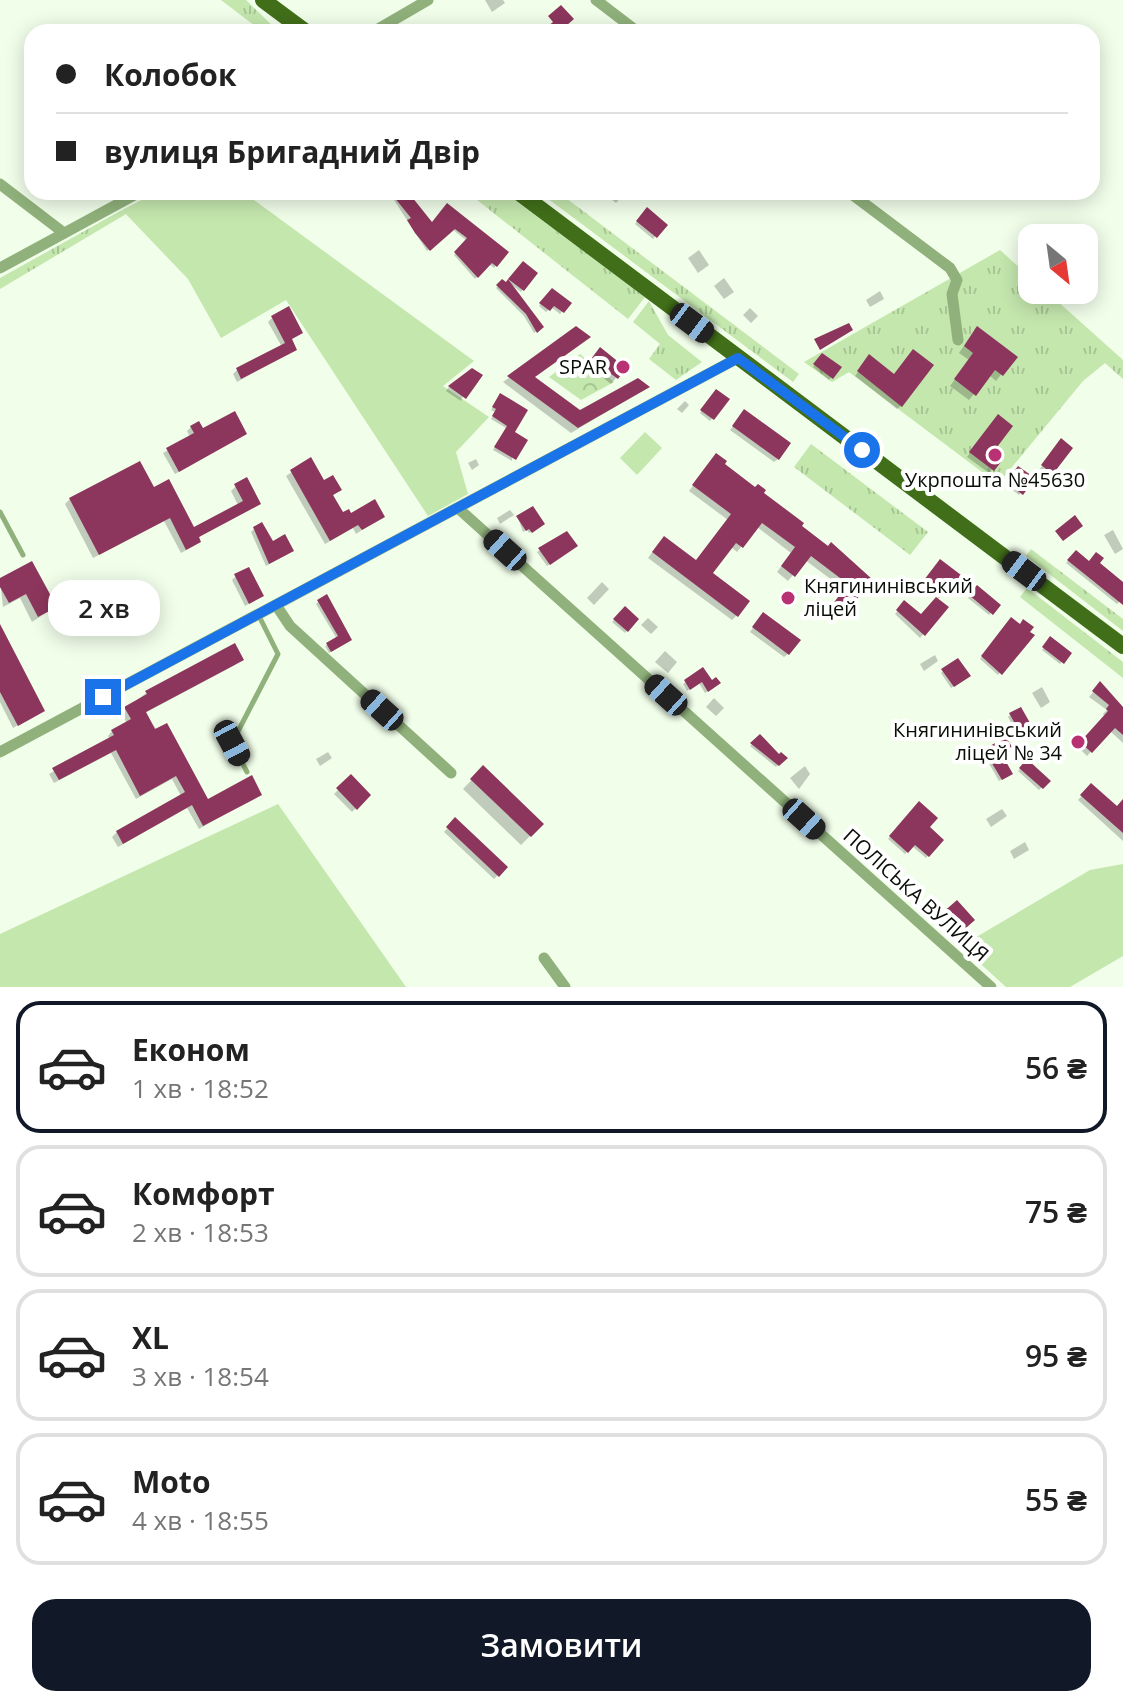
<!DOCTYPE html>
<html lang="uk">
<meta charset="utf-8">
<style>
body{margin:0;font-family:"Open Sans",sans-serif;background:#f6f6f6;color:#222;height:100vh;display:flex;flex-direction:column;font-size:30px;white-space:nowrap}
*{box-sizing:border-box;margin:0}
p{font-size:26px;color:#767676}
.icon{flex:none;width:44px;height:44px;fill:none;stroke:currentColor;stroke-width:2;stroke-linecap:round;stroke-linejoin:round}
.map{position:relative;height:987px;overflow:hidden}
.side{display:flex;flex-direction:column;background:#fff;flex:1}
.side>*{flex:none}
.hud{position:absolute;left:24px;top:24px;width:1076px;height:176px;border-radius:24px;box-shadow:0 4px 20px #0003;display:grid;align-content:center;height:176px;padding:0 32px;background:#fff}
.needle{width:52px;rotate:151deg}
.tools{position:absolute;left:1018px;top:224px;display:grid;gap:16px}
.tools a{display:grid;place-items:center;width:80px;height:80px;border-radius:16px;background:#fff;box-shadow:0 4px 20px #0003;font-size:40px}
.end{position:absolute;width:36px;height:36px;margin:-18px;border:10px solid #1a73e8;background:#fff;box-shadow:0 0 0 4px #fff}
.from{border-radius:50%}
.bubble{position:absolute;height:56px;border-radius:24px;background:#fff;box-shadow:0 4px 20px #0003;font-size:26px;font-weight:600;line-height:56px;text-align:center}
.car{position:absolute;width:24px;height:48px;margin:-24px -12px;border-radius:10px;box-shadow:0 0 6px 2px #0007;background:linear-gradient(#222 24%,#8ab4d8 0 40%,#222 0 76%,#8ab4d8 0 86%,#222 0)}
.hud b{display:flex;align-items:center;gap:28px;height:76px;font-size:30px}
.hud b+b{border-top:2px solid #e0e0e0}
.hud i{width:20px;height:20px;background:#222}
ul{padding:14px 0 0;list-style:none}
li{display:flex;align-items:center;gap:24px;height:132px;margin:0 16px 12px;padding:0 16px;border:4px solid #e0e0e0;border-radius:24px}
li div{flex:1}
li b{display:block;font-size:30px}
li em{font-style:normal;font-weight:600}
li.on{border-color:#111827}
li>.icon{width:72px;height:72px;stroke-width:1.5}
.button{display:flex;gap:16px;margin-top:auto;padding:16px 32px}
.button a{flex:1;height:92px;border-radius:24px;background:#111827;color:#fff;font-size:32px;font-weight:600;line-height:92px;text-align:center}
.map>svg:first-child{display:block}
</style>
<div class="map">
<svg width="1123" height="987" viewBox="0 0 1123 987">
<defs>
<pattern id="grass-tufts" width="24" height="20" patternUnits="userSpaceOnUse" patternTransform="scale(2)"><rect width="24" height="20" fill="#c4e7ae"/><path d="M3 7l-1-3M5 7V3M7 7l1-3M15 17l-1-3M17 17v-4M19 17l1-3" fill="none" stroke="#a7c594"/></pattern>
<pattern id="park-crowns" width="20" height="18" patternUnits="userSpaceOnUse" patternTransform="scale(2)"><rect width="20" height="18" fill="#c4e7ae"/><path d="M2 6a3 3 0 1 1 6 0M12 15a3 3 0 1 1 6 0" fill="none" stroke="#a7c594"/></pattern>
</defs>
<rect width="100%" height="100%" fill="#f1feea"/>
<!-- grass -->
<path fill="url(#grass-tufts)" d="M221 0H246L279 32H263Z
M467 192H504L645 297 628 319Z
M539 192H558L799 374 793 382Z
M122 210 126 214 0 289V278Z
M1000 250 1032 279V290H1045L1123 360V379L1105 363 1083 381 998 484 849 372 832 382 804 362Z
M649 301 668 335 702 362 676 380 649 359 660 344 633 322Z
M811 444 928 532 910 555 794 467Z
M1031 549 1123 619V631L1026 556Z
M1027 588 1123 662V678L1020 597Z"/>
<!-- park -->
<path fill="url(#park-crowns)" d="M580 354 614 382 581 400 549 377Z"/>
<!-- garden -->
<path fill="#c4e7ae" d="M157 192H243L474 361 443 386 489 417 456 452 468 494 428 516 286 300 221 338 188 279 122 210Z
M645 432 662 448 637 475 620 458Z
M278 804 406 987H0V934Z
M1123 864V956L1070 987H1006L961 946 1090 870Z"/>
<!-- shadow -->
<path fill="#0003" d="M485 0H503L505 3 492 12Z
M599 26 603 32H591Z
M406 192 432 225 447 206 506 253 494 268 489 264 475 279 454 255 467 241 452 229 427 251 394 200Z
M602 192H624L625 193 616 203Z
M647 210 665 225 653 239 635 224Z
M699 250 709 265 698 273 688 258Z
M523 264 535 273 521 292 512 285 542 327 534 333 524 316 496 288 502 281 506 284Z
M724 278 734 292 724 299 714 286Z
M552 290 569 304 560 314 551 307 546 312 539 306Z
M880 291 884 299 870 307 866 300Z
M750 308 758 316 751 323 743 315Z
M272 318 295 350 237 382 233 374 237 370 282 347 268 322Z
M576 329 533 378 580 413 647 388 571 433 503 382Z
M972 334 1015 357 996 381 989 375 969 400 950 386 969 360 959 353Z
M822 355 839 368 829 380 813 367Z
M595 356 624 368 611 384 587 365Z
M869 357 901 406 897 409 855 376Z
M472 370 461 401 446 391 449 387Z
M714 394 727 399 710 421 700 413Z
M498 398 512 433V461L493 450 506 428 491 419 495 412 491 410Z
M685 401 689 405 682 413 677 409Z
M741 416 778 459 774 462 730 430Z
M994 421 989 455 992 470 989 473 967 457Z
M191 427 202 431 245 434 175 474 163 453 190 437 187 431Z
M1058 445 1052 473 1048 476 1039 470Z
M476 459 479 465 472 470 468 463Z
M310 460 323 483 339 490 331 497 342 515 383 516 356 534 353 528 325 544 286 476Z
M712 460 761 494 870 579 839 618 828 611 844 589 805 560 788 581 777 572 791 553 757 527 737 552 731 547 711 573 737 615 732 620 648 558 659 543 696 562 728 520 689 491Z
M1019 468 1032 479 1019 495 1006 485Z
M236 486 259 503 197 538 199 541 194 546 181 553 164 521 93 558 65 504 70 499 153 490 193 530 238 505 231 491Z
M510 510 514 515 500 524 497 518Z
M518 518 540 526 529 533 527 530 523 532Z
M254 529 272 544 288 554 266 566 251 532Z
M1113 530 1123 549 1115 554 1104 535Z
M566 533 574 548 547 566 537 552Z
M1076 553 1089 563H1097L1123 585V598L1117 604 1066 563Z
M936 565 943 594 937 600 946 608 920 638 895 614 904 603 921 617 938 597 921 585Z
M236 576 262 596 245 606 232 580Z
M0 580 55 607 32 622 20 598 3 607Z
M602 582 609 589 594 605 587 598Z
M977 588 998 605 989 615 968 598Z
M318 602 348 642 329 653 325 646 337 639 316 604Z
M625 609 637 619 625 633 612 622Z
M648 618 658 627 651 634 641 625Z
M760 618 788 654 784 657 750 632Z
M1011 620 1032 635 998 675 980 659Z
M0 628 43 711 13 728 0 702Z
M1050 639 1069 654 1060 664 1042 650Z
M665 651 677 662 668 673 655 662Z
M935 655 938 661 924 671 920 664Z
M237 664 145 713 207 802 260 794 199 829 187 808 118 847 112 837 117 832 181 796 172 779 136 799 111 753 54 783 49 774 110 739 108 736 112 731 127 723 121 713 146 693Z
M703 670 716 685 705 693 699 683 687 691 683 684Z
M943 671 966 678 951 688 941 673Z
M1100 684 1107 689 1104 693 1123 709V743L1110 731 1087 756 1078 747 1105 717 1103 714 1107 710 1089 697Z
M1042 687 1050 702 1041 708 1032 693Z
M714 698 724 708 716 716 706 707Z
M1010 715 1029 732 1019 737 1008 717Z
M760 737 779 757 785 758 776 767 750 746Z
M1005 740 999 754 1008 776 999 781 987 760 982 763 978 756Z
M328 752 332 758 320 766 316 759Z
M1027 762 1048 781 1039 790 1018 771Z
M805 766 810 774 799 789 790 778Z
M483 768 542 824 521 845 463 789Z
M351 777 369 795 352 812 334 794Z
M1091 786 1116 808 1123 801V841L1078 800Z
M919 804 927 828 941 840 926 858 912 846 905 854 888 839Z
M1002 809 1007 816 991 827 986 819Z
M455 820 506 867 494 879 444 832Z
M1025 842 1029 850 1014 859 1010 851Z
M957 903 972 920 956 935 941 917Z"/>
<!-- building -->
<path fill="#8d365d" d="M561 5 574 19 559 32H541L553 22 548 16Z
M400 192H408L432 222 447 203 509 252 497 267 492 263 478 278 454 252 467 238 455 229 430 251 415 233 407 220 411 218 394 197Z
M647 207 668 225 657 238 636 221Z
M523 261 538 273 524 291 508 279Z
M502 279 506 282 508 279 544 327 537 333 526 314 496 285Z
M552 288 572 303 564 313 554 306 550 311 539 303Z
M289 306 303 333 292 339 297 350 241 379 236 368 285 343 271 316Z
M849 323 853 330 820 350 814 339Z
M576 326 591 337 535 377 580 410 638 378 650 387 578 428 507 376Z
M977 326 1018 357 1003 376 995 370 976 396 954 379 973 353 964 346Z
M600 347 626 368 618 379 591 359Z
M913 349 934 365 902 407 857 371 869 354 894 374Z
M822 353 842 367 833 379 813 364Z
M472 368 483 375 466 399 448 386Z
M716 389 730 399 714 420 700 410Z
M500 393 528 410 515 432 528 440 516 460 494 447 507 426 492 416 496 409 492 407Z
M744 409 791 443 779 460 732 426Z
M235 411 247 434 179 472 166 448 194 433 190 426 199 421 203 428Z
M998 414 1013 426 991 455 1001 462 994 471 969 452Z
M1061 438 1073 448 1053 474 1041 465Z
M716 453 727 461 725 464 755 487 758 484 766 490 764 493 804 523 802 526 828 546 831 542 872 579 845 615 832 605 848 584 811 556 795 577 781 566 795 547 762 523 743 548 736 543 713 573 750 601 738 617 652 552 664 536 696 560 731 514 692 485Z
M311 457 324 480 333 475 342 490 333 495 343 512 349 509 351 513 375 499 385 517 362 530 358 525 330 541 290 470Z
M140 461 154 487 169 479 194 527 243 501 234 484 247 477 261 504 199 537 201 542 186 550 170 518 99 555 69 498Z
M1018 466 1035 478 1023 495 1006 482Z
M533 506 545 524 532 533 529 529 526 531 516 516Z
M1075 515 1083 526 1063 541 1055 531Z
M262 522 273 541 285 534 294 551 269 564 253 527Z
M567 531 578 546 550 565 538 548Z
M1076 550 1089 561 1096 552 1104 558 1100 563 1123 582V605L1067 560Z
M940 559 961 575 945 596 924 580Z
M32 561 57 607 38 617 26 594 9 603 0 587V578Z
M249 567 264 596 249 604 234 574Z
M977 585 1001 605 993 615 969 595Z
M327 594 352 640 331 652 326 643 338 636 317 600Z
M936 597 949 607 925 636 896 610 904 600 921 614Z
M625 606 639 619 628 632 613 619Z
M763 612 801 640 789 655 752 627Z
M1011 617 1020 624 1023 619 1034 627 1030 632 1035 635 1002 675 981 656Z
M0 624 45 711 18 726 0 692Z
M1050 636 1072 653 1064 664 1042 647Z
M235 643 244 660 146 712 155 729 167 723 208 799 252 775 262 795 203 826 192 805 123 844 116 831 185 792 176 776 140 796 116 750 59 780 52 768 114 735 111 730 131 719 124 707 147 694 145 691Z
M958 658 971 676 954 687 941 669Z
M703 667 712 680 716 677 721 683 708 692 702 682 690 690 684 680Z
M1100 681 1123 707V735L1115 728 1092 753 1080 742 1108 711 1106 709 1109 705 1092 691Z
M1021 707 1034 730 1022 736 1009 713Z
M760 734 779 754 781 752 788 758 779 766 750 743Z
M1006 737 1012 747 1001 753 1013 774 1002 780 990 760 984 763 979 752Z
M1027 759 1051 781 1043 789 1019 768Z
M483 765 544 824 531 837 470 779Z
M351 774 371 795 357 810 336 788Z
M1091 783 1117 806 1123 799V833L1080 795Z
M919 801 938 818 930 827 944 840 929 857 915 845 908 853 889 836Z
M455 817 508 867 499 877 446 827Z
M957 900 975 920 959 934 941 914Z"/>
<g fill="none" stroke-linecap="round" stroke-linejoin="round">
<!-- lane -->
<path stroke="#90b17b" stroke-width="5" d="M0 512 23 555
M247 772 232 743 278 654 259 616"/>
<!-- street -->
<path stroke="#90b17b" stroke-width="11" d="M596 0 638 32
M373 32 428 0
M0 184 64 233
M849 192 950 268 957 280 952 294 958 340
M0 268 140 192
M459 509 991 987
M276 605 290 626 451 773
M0 752 738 358
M544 958 565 987"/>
<!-- primary -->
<path stroke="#416f19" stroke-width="16" d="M263 0 306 32
M518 192 1123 646"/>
</g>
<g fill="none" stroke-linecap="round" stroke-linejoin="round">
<!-- route -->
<path stroke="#1a73e8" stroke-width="10" d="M103 697 738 358 862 450"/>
</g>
<!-- markers -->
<g fill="#b83172" stroke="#fff" stroke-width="3">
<circle cx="623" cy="367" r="8"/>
<circle cx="995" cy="455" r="8"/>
<circle cx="788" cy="598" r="8"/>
<circle cx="1078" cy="742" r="8"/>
</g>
<g text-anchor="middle" stroke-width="8" stroke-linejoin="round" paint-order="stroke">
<!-- poi labels -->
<g font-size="20" fill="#090e06" stroke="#fff" text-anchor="end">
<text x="607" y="374">SPAR</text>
<text x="995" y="487" text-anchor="middle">Укрпошта №45630</text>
<text x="804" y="593" text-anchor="start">Княгининівський<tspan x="804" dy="23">ліцей</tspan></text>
<text x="1062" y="737">Княгининівський<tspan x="1062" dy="23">ліцей № 34</tspan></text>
</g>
<!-- street labels -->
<g font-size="20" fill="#090e06" stroke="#fff">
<text transform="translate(916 895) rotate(42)" y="7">ПОЛІСЬКА ВУЛИЦЯ</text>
</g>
</g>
</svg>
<div class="tools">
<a><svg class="needle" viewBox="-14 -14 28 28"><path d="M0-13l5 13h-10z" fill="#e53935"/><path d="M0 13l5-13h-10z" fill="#767676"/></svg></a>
</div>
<i class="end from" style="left:862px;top:450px"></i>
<i class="end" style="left:103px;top:697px"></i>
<div class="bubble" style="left:48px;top:580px;width:112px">2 хв</div>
<i class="car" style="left:692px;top:323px;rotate:127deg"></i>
<i class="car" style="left:505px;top:550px;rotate:312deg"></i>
<i class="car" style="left:1024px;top:571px;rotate:307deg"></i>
<i class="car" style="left:666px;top:695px;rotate:312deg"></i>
<i class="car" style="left:382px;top:710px;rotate:312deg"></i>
<i class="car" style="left:232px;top:743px;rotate:152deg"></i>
<i class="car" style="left:804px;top:819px;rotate:132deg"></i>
<div class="hud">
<b><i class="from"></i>Колобок</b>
<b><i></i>вулиця Бригадний Двір</b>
</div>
</div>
<section class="side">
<ul>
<li class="on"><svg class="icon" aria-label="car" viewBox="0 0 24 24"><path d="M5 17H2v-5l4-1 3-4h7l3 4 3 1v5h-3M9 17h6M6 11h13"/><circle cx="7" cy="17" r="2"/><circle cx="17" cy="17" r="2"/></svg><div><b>Економ</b><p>1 хв · 18:52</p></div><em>56 ₴</em></li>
<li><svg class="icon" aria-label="car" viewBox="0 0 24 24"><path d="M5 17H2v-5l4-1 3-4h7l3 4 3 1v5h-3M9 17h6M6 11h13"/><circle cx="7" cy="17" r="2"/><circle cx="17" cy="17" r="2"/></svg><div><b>Комфорт</b><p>2 хв · 18:53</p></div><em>75 ₴</em></li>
<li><svg class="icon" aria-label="car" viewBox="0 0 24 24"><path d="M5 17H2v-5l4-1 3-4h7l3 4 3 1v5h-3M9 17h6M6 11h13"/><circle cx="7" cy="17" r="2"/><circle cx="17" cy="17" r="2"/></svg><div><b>XL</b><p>3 хв · 18:54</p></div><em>95 ₴</em></li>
<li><svg class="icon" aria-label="car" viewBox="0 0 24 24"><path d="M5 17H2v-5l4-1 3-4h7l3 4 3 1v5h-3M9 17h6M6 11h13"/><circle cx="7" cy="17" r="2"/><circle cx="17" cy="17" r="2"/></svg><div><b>Moto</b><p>4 хв · 18:55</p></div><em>55 ₴</em></li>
</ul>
<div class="button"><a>Замовити</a></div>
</section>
